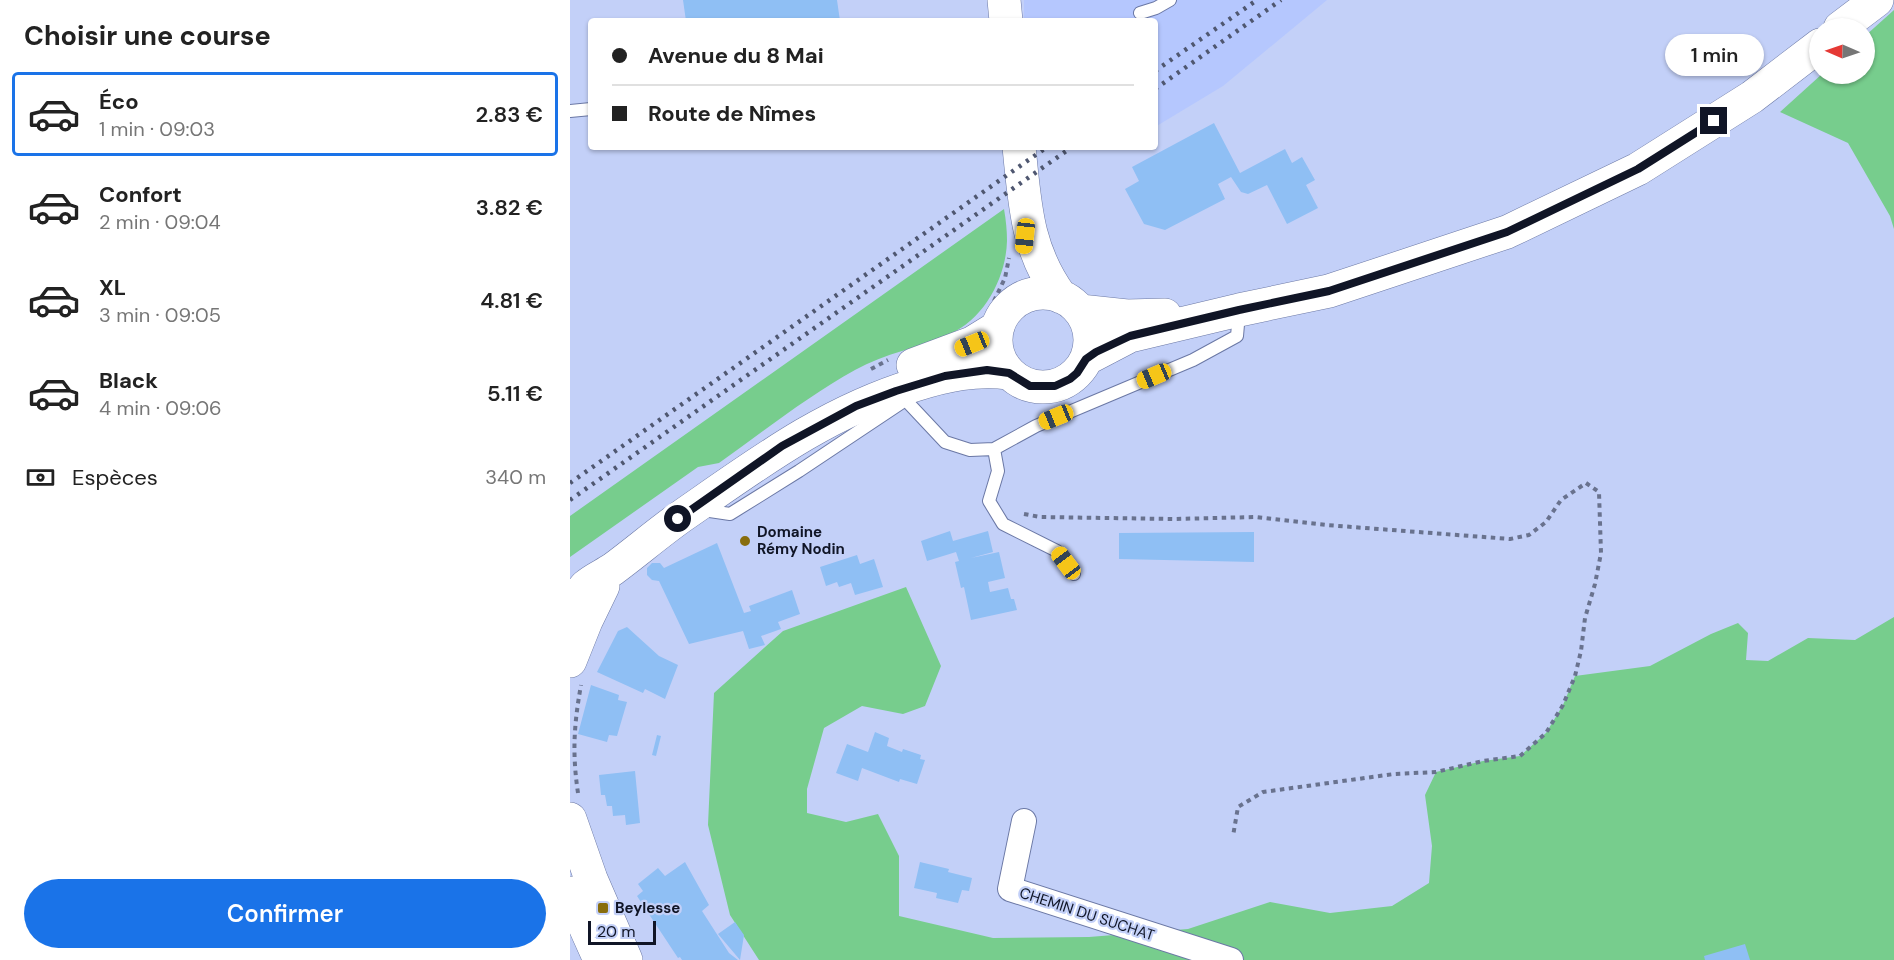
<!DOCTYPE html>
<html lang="fr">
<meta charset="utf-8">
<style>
body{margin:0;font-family:"DM Sans",sans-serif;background:#f6f6f6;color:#222;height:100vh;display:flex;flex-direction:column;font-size:22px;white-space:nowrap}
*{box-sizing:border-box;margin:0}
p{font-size:20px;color:#767676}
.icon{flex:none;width:33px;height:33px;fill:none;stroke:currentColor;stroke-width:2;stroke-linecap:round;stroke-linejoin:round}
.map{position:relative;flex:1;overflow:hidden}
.drawer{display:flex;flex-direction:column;background:#fff;width:570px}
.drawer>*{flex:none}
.banner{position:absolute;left:18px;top:18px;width:570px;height:132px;border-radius:6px;box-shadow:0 2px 4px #0004;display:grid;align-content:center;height:132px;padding:0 24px;background:#fff}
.needle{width:39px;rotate:272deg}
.tools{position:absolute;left:1239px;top:18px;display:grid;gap:12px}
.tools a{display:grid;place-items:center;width:66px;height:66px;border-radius:50%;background:#fff;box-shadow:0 2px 4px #0004;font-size:30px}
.scale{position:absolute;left:18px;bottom:15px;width:68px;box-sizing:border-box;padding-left:6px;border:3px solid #101526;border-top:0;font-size:16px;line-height:21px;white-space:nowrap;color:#101526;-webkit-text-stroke:4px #c3d0f8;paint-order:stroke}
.end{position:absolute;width:27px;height:27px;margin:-14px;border:8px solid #101526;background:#fff;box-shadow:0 0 0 3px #fff}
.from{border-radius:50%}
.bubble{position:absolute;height:42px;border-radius:21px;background:#fff;box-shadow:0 2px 4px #0004;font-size:20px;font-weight:600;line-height:42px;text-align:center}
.car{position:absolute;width:18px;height:36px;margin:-18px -9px;border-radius:8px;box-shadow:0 0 4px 2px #0007;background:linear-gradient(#f5c518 24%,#345 0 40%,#f5c518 0 76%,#345 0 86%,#f5c518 0)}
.banner b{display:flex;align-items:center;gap:21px;height:57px;font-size:22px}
.banner b+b{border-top:2px solid #e0e0e0}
.banner i{width:15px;height:15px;background:#222}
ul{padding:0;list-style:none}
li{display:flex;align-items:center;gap:18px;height:84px;margin:0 12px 9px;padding:0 12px;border:3px solid transparent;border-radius:6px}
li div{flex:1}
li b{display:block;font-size:22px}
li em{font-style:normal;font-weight:600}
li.on{border-color:#1a73e8}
li>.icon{width:54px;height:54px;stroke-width:1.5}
h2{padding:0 24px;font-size:27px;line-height:72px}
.pay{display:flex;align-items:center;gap:15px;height:66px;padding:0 24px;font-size:22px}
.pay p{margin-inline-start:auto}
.cta{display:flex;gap:12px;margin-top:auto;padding:12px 24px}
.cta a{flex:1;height:69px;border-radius:36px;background:#1a73e8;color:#fff;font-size:24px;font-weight:600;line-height:69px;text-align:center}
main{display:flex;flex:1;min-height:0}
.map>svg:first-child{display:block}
</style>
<main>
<section class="drawer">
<h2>Choisir une course</h2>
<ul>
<li class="on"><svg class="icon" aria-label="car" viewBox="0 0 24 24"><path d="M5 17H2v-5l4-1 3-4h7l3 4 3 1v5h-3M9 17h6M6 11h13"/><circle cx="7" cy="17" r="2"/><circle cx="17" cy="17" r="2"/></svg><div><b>Éco</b><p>1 min · 09:03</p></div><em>2.83 €</em></li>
<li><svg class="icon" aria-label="car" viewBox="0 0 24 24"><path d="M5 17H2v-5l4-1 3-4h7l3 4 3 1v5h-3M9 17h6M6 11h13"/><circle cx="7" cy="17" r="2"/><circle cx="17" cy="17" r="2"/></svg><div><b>Confort</b><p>2 min · 09:04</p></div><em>3.82 €</em></li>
<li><svg class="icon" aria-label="car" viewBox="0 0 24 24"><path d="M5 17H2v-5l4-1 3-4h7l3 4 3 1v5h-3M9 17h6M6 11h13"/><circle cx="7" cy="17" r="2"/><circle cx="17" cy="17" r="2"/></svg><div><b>XL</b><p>3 min · 09:05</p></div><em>4.81 €</em></li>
<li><svg class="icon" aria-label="car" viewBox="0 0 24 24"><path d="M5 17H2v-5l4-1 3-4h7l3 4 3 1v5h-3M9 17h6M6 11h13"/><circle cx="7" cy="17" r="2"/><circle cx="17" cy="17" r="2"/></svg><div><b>Black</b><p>4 min · 09:06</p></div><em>5.11 €</em></li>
</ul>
<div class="pay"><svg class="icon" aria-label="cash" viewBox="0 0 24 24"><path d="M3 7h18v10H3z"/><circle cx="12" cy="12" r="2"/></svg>Espèces<p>340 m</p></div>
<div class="cta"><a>Confirmer</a></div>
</section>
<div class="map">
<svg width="1324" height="960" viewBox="0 0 1324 960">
<rect width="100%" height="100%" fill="#c3d0f8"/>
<!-- built -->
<path fill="#b5c7fe" d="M454 0H757L653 86 585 127V21H454Z"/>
<!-- green -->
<path fill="#77cd8d" d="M1324 10V229L1320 216 1278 143 1210 112 1252 74H1294L1295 36Z
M434 209C436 220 437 231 437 241 436 278 414 319 380 334 349 348 315 353 285 370 238 396 194 431 149 463L128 467 0 557V516Z
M336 587 371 666 355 706 333 714 292 706 254 728 237 789V813L276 822 308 814 329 856V916L423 938 519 937 618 929 700 902 760 913 822 906 859 883 862 846 855 795 866 772 913 761 950 756 976 733 993 705 1005 676 1080 666 1141 634 1168 623 1178 633 1176 660 1198 661 1238 638 1285 640 1324 617V960H189L160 915 138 825 144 693 213 631Z"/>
<!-- building -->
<path fill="#8fbff4" d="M113 0H267L270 21H116Z
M644 123 670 173 715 149 722 163 732 157 745 180 736 185 748 208 717 224 697 185 678 194 671 192 661 177 648 184 655 199 595 230 574 224 555 189 569 181 562 167Z
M380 531 383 541 418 531 423 552 401 558 429 552 435 578 418 582 420 592 438 588 441 599H444L447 610 401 620 394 587 391 588 385 562 389 561 386 552 357 561 351 541Z
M684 532V562L549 559V533Z
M147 543 174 613 181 611 179 606 222 590 230 614 208 622 211 629 191 636 195 645 179 649 173 631 119 644 89 581 82 580 77 575V568L82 563H90L94 568Z
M287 555 290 564 304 559 313 587 285 595 281 583 269 587 267 582 256 586 250 567Z
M57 627 89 656 108 665 95 699 75 689 73 693 27 672 48 631Z
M21 685 49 695 48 700 57 702 47 736 39 735 37 742 8 734Z
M305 732 319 738 317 746 332 752 333 749 351 755 350 759 355 760 347 784 330 779 329 782 292 768 288 781 266 773 277 744 298 752Z
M87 735 91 736 86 756 82 755Z
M65 771 70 823 56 825 55 815 43 816 42 806H37L35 795H31L29 775Z
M115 862 139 905 132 911 159 953 168 960H112L110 957 108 958 67 896 73 891 68 884 88 868 95 876Z
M350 862 379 869 378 872 402 878 399 891 392 890 388 903 366 898 367 893 344 888Z
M165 922 174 935 170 960 148 934Z
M1175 944 1180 960H1135L1134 956Z"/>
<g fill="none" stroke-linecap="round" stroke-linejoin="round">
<defs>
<path id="service" d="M570 13 586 8 600 0
M0 111 21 109
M329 393 375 442 400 450 424 449 466 426 623 360 667 336 669 313
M424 449 428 471 419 501 433 524 487 551 504 574
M133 510 160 514 229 471 331 403"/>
<path id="minor" d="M454 821 440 889 661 960"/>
<path id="primary" d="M434 0 436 21
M1270 28 1307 0
M449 147C455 204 456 249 491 297
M426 340a47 47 0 1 1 94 0a47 47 0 1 1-94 0Z
M510 311 557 316 595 315
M516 359 560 336 669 310 759 291 937 232 1068 169 1182 97 1250 45
M343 365 402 343 428 327
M0 608C5 601 10 592 16 586 24 579 34 575 43 569 66 552 88 533 112 516 187 464 256 412 345 385 377 375 405 369 439 373
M0 661 16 621 33 586
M0 819 21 879 56 960
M0 893 30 960"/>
</defs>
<!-- service casing -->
<use href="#service" stroke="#6b78a5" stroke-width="14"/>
<!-- minor casing -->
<use href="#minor" stroke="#6b78a5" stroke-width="26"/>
<!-- primary casing -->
<use href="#primary" stroke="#6b78a5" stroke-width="34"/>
<!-- path -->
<path stroke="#69728e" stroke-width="4" stroke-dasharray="4.5 4.5" stroke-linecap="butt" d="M424 301 435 278 439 258
M301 369 318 360
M454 514 470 517 605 519 685 517 756 525 940 539 959 535 976 522 991 500 1016 483 1029 492 1031 553 1025 584 1015 618 1011 651 1005 676 993 705 976 733 950 756 913 761 866 772 824 774 693 792 668 807 663 836
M8 793C2 753 4 724 11 685"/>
<!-- service -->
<use href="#service" stroke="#fff" stroke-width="12"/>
<!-- minor -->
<use href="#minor" stroke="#fff" stroke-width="24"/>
<!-- primary -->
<use href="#primary" stroke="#fff" stroke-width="33"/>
<!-- rail -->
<path stroke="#4f5770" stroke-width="4.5" stroke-dasharray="3 6" stroke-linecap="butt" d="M585 71 687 0
M585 89 711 0
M0 483 477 147
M0 500 502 147"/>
</g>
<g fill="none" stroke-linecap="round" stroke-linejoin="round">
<!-- route -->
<path stroke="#101526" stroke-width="8" d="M108 519 212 446 286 406 326 391 375 376 417 370 439 373 460 386H485L500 379 507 373 516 359 526 352 560 336 669 310 759 291 937 232 1068 169 1144 121"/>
</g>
<!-- markers -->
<g fill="#886d0d" stroke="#c3d0f8" stroke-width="2">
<circle cx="175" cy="541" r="6"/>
<rect x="27" y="902" width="12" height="12" rx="3"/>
</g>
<g text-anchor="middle" stroke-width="4.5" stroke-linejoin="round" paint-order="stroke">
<!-- poi labels -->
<g font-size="15" font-weight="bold" fill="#101526" stroke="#c3d0f8" text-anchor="start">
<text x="187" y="537">Domaine<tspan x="187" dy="17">Rémy Nodin</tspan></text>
<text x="45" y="913">Beylesse</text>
</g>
<!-- street labels -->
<g font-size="15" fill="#101526" stroke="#c3d0f8">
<text transform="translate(517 914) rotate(18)" y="5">CHEMIN DU SUCHAT</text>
</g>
</g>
</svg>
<div class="tools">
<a><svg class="needle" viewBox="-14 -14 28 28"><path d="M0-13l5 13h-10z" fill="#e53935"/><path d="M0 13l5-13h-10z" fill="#767676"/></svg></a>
</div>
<div class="scale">20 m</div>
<i class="end from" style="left:108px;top:519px"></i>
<i class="end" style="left:1144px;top:121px"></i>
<div class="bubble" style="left:1095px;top:34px;width:99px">1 min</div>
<i class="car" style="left:455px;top:236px;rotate:186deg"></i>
<i class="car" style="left:402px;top:344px;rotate:248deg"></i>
<i class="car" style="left:584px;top:376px;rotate:247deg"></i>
<i class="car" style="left:486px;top:417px;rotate:248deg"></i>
<i class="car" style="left:496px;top:563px;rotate:323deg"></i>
<div class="banner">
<b><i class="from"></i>Avenue du 8 Mai</b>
<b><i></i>Route de Nîmes</b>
</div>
</div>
</main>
